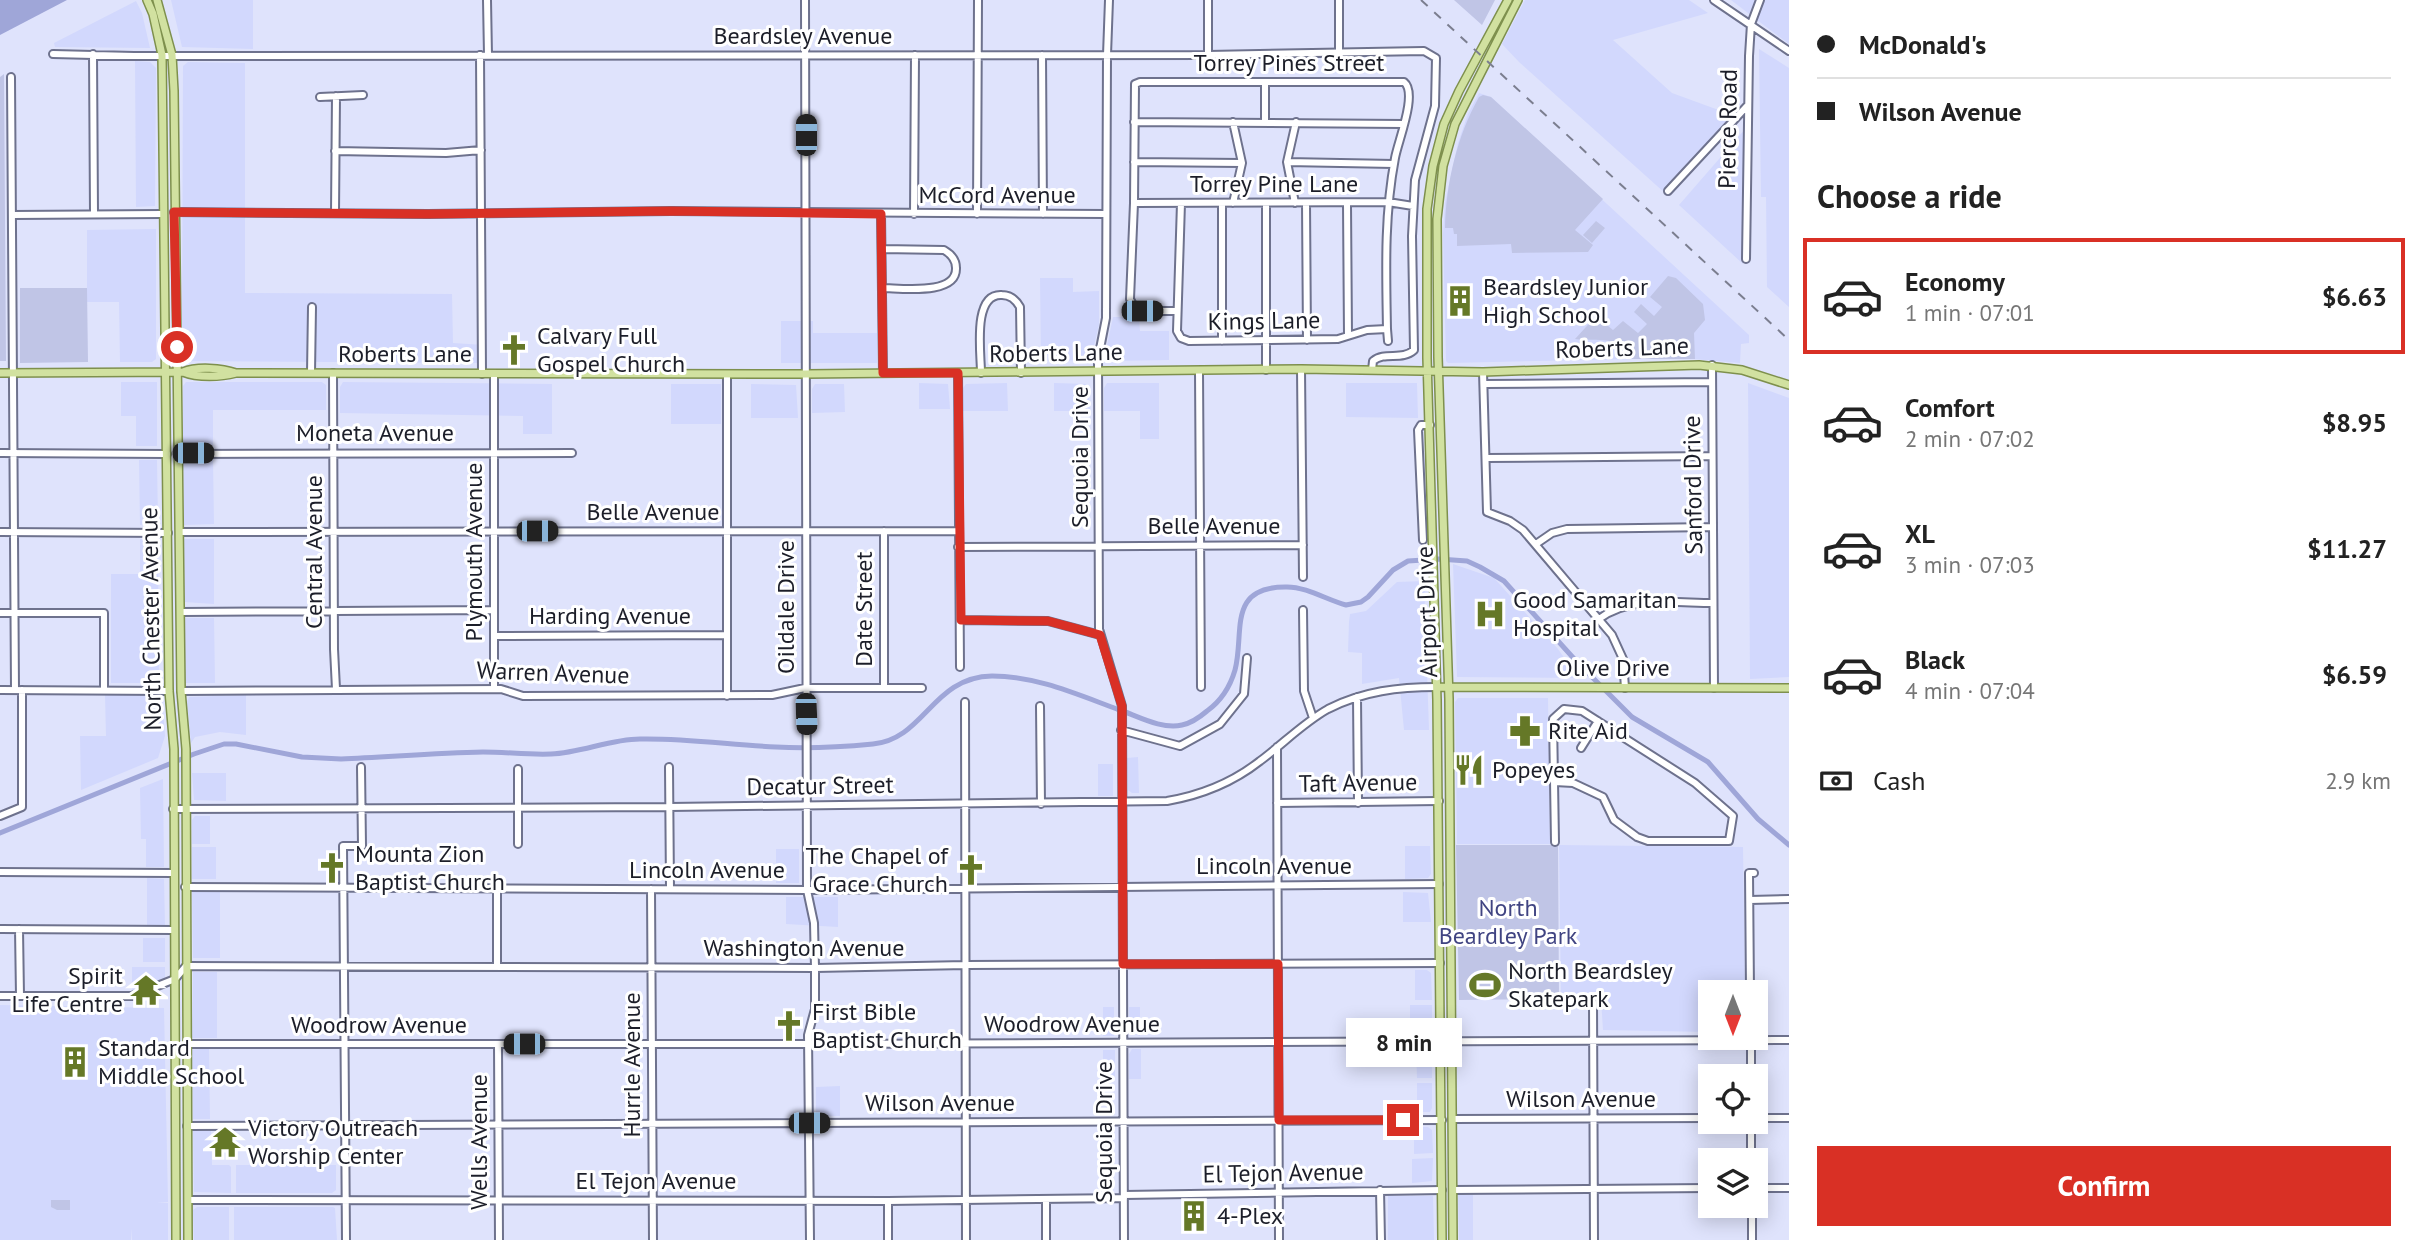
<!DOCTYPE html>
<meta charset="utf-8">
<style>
body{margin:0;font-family:"PT Sans",sans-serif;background:#f2f2f2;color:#222;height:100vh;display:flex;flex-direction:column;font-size:26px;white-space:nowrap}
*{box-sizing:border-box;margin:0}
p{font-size:23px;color:#767676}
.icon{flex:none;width:38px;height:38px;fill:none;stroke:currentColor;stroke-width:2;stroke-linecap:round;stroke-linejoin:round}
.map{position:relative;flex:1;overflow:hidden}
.panel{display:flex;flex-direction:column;background:#fff;width:630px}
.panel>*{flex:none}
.guide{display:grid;align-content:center;height:154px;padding:0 28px;background:#fff}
.needle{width:46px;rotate:180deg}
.buttons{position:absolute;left:1698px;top:980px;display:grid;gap:14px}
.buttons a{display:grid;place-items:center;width:70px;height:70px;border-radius:0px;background:#fff;box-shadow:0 4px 18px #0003;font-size:35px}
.end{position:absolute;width:32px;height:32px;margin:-16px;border:9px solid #d93025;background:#fff;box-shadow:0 0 0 4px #fff}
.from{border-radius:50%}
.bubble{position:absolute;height:49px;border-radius:0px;background:#fff;box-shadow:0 4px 18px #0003;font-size:23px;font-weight:700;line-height:49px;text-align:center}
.car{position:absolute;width:21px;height:42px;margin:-21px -10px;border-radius:9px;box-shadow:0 0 5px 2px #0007;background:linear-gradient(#222 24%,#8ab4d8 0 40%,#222 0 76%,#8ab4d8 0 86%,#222 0)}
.guide b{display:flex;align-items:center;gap:24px;height:66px;font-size:26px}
.guide b+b{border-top:2px solid #e0e0e0}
.guide i{width:18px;height:18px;background:#222}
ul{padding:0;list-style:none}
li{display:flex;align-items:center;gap:21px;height:116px;margin:0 14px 10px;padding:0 14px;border:4px solid transparent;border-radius:0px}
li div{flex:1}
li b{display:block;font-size:26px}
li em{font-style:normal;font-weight:700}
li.active{border-color:#d93025}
li>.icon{width:63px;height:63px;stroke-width:1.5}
h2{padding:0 28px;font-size:32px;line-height:84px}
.pay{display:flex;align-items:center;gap:18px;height:77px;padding:0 28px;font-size:26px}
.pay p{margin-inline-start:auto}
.cta{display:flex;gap:14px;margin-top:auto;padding:14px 28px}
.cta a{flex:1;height:80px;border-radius:0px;background:#d93025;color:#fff;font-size:28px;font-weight:700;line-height:80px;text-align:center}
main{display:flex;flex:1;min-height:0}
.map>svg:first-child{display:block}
</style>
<main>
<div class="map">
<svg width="1789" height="1240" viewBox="0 0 1789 1240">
<rect width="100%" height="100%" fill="#dfe3fc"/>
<!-- built -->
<path fill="#d2d8fd" d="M171 0H253V49L182 47Z
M1525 0H1689L1708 13 1613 40 1672 93 1735 116 1666 194 1519 62 1502 44Z
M1731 0H1789V44L1757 20Z
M136 1 142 13 150 48 55 47 54 43Z
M1759 49 1789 68V307L1767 287 1766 197H1761Z
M135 61 150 62 156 68 155 206 136 207Z
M188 62 245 63V293L452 294 453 343 484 345V363L184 361 182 323 183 66Z
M1479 93 1491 97 1749 335V343L1741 344 1740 363 1694 359H1632L1448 363 1446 361 1443 234 1445 203 1458 143 1468 114Z
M1746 128 1747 197 1742 198 1743 264 1679 205Z
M156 229V359L152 362H120L119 302H87V230Z
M1040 278H1073V292L1099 291V325L1091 358 1087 360 1041 361Z
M1113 317H1139L1140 331H1169V360L1111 361 1105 355Z
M781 321H813V333H877V363H781Z
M121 382H157V446H136V416H121Z
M186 382H322L326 385V410H213V445L183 446V386Z
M343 382 552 384V434H523V416L340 413V387Z
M919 383 948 384 950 409H919Z
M1007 383 1008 411H963V388L966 384Z
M1054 383 1088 384 1090 411H1054Z
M1107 383H1159V439H1140V411H1104V388Z
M1346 383H1417L1418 418 1346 417Z
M1748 383 1789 398V677L1750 679Z
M671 384H721V424H671Z
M751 384 796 385 798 418H751Z
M815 384H844L845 412 812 413V389Z
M139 460H157L158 525H140Z
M183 460H213L214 524 184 525Z
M140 539H154L158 543 159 683H111V574H140Z
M184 539H214V604L185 602Z
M1453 564 1494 578 1558 649 1578 678 1457 677Z
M1424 581 1429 730H1404L1399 678 1362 684V653L1348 652 1349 622 1350 614 1366 611 1397 582Z
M185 618H214L215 683H185Z
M105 695H162L165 736 158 758 81 790 80 736H106Z
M246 695V735L220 732 195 737 191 743 187 702 189 697Z
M1458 698H1548L1550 844H1457L1455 702Z
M1138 757 1139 793H1132L1128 790 1127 758Z
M1098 764H1113V796H1098Z
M192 773H226V801L194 800Z
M163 779 164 867H146V839H141L140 788Z
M195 816H210V844H192V820Z
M1559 845 1743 847 1745 992H1710V1032L1603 1030 1601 999H1561Z
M1405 846H1430L1431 874 1428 878 1405 879Z
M192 847H216V879H192Z
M776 849H799V883H776Z
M147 878 164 879 165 927H147Z
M192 892H220V958H193Z
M1403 892 1428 893 1431 922H1403Z
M786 897H838V927L786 924Z
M143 938H165V962H143Z
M132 967H165V989L132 991Z
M1415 970H1427L1431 973 1432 1000H1415Z
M193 972H217V1038H192Z
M0 1005 164 1008 168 1202H157L168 1203V1240H132L131 1228V1240H0Z
M1410 1005H1432V1030L1429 1034 1410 1035Z
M1103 1007H1114V1036H1103Z
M1129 1007H1140V1036L1129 1033Z
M209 1048 210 1119H193L192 1050Z
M1416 1048H1427L1432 1051V1078H1417Z
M1132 1049H1141V1079H1129V1054Z
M1103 1050H1115V1080H1103Z
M1417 1083H1432V1108L1430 1112H1417Z
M840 1086V1116H816V1087Z
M1414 1127H1428L1432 1130 1433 1153 1414 1154Z
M193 1131H211L212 1165H229L231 1167V1193L194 1192Z
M1433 1158 1432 1181 1412 1183V1159Z
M236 1165H336V1190L332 1193H236Z
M1458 1195H1473V1240H1459Z
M1388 1196H1433L1434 1240H1388Z
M197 1207H229V1240H194L193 1210Z
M234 1207H333L335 1208 337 1240H234Z"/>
<!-- green -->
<path fill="#c0c5e6" d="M1454 0H1495L1482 25Z
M4 74 6 361H0V77Z
M1483 95 1491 97 1603 199 1575 230 1593 245 1588 252 1512 253 1511 244 1457 246V234H1454L1453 228H1445C1446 183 1457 136 1479 97Z
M1596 221 1605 228 1592 243 1583 235Z
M1668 276 1676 278 1703 304 1705 320 1694 333 1695 359H1632C1624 334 1596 342 1575 339L1596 316 1613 330 1623 321 1638 333 1647 324 1634 312 1641 304 1654 316 1662 307 1650 297Z
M20 288H87L88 362 20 363Z
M1456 845H1558L1559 999 1459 1000Z
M51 1200H70V1210H57L51 1207Z"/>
<!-- water -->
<path fill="#9fa6d8" d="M0 0H67L0 35Z"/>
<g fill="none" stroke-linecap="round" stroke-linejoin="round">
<!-- canal -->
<path stroke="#9fa6d8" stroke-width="5" d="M0 833 194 754 224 744H236L302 757 341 759C388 757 436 753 483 752 506 752 528 755 551 754 581 753 610 739 640 739 686 738 731 745 776 747 807 749 842 747 873 744 925 739 932 677 992 676 1036 676 1076 694 1117 709 1136 715 1161 730 1182 725 1192 723 1200 717 1207 711 1221 701 1230 687 1235 670 1245 633 1226 586 1287 587 1307 587 1327 600 1346 605L1361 602 1368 597 1393 570 1408 561 1439 559 1467 561 1480 567 1504 581 1577 662 1632 717 1708 762 1758 819 1789 845"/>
<defs>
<path id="minor" d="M487 0 488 55
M805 0 807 890 814 923 815 968V1009L808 1035 810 1240
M1109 0 1107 55 1106 318 1098 359 1099 629 1122 706 1124 1240
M1208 0V55
M1339 0V53
M1714 0 1789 51
M53 54 134 56 1208 55 1424 51 1436 58 1435 106 1415 180 1412 236 1414 350C1402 361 1385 351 1373 361L1372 370
M93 54 94 214
M480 55 482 374
M1042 55 1043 214
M11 77 15 690
M1265 82V121
M320 97 363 95
M1134 122 1404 124
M1233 122 1242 163 1233 203
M335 151 446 153 481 150
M1134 162 1242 163
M1287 162 1394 164
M1668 191 1747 106
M1134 203 1388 202 1413 206
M1222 203V341
M1266 203V370
M1295 203 1287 162 1296 122
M1306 203 1307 340
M1347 204 1348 335
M174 212 428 214 671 211 1106 214
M335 213 336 96
M881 214 883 373
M914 214 915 55
M977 214 978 0
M12 215 162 214
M882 249 944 250C951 254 956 260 956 268 957 296 901 288 882 288
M1746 259 1749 56 1751 24 1760 0
M1177 311H1142L1134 307 1130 299 1134 203 1135 84 1140 82H1404C1418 93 1398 141 1395 158 1384 216 1386 271 1387 329L1367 330 1338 339 1189 341 1181 338 1177 331 1181 203
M1387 329 1388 341
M1712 365 1714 688
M1301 369 1303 577
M1199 371 1201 687
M1483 372 1487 512 1510 521 1523 530 1612 635 1623 659 1625 688
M311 373 312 307
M333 373 334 649 336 689
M958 373 960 667
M981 373C981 353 972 293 1002 295 1011 295 1016 300 1020 307L1021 373
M494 374V689
M1484 384 1711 382
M0 453 167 454
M179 454 572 453
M1486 458 1712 456
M0 532 168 533
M180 532 958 531
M1423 540 1418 430 1421 425H1430
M1536 544 1552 533 1567 529 1713 527
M958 547 1303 545
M1303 610 1304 691 1313 718
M181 612 494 610
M0 613H104V690
M1599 619C1630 595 1676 603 1713 603
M961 620 1048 621 1100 635
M494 636 727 635
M884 688V531
M0 690 169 691
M181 691 501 689 523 696 772 695 805 688H922
M727 696V374
M1357 697 1358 803
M965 702 966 1240
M1040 706 1041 804
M1121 730 1180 746 1220 724 1244 694 1247 658
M1277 747 1279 1240
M1581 748 1598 721
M669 767 670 889
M518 769V844
M1555 782 1573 783 1603 797 1614 820 1637 837 1648 841H1729L1733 816 1695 783 1582 711 1564 709 1553 719 1555 842
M1277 803 1439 801
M173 809 669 807 1167 801C1202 795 1232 783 1260 761 1283 744 1303 723 1328 709 1363 691 1399 687 1437 687
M0 816 22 807V690
M0 872 173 873
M185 887 807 890 1439 884
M497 888V967
M651 889 653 1240
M1750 900 1789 899
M0 929 174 930
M19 929 20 996
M1750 992 1749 873H1754
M0 996H132L175 979 186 966 815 968 966 965 1440 963
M1593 1003 1594 1240
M1751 1038V1076
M187 1044H808L1789 1040
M498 1044 499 1240
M1755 1118H1789
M1452 1119 1710 1118
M1751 1122V1160
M187 1126 1442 1120
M1755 1188H1789
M1380 1190 1381 1240
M1453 1190 1710 1188
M1124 1195 1442 1190
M1046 1199V1240
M188 1200 888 1201 1124 1198
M888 1201V1240
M1752 1206V1240
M346 1240 343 846H362L361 767"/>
<path id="major" d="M147 0 153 14 162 55 169 691 174 749 176 1240
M157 0 172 55 174 91 181 691 186 749 188 1240
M183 372C197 366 222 368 236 373
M0 373 183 372C198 378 221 377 236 373L806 374 1301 369 1483 372 1699 365 1742 370 1789 385
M1437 687 1789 688
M1442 1240 1437 700 1427 358V209L1433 166 1444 124 1459 91 1508 0
M1453 1240 1449 699 1438 357 1437 219 1443 166 1455 124 1518 0"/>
</defs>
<!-- minor casing -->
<use href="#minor" stroke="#6e728d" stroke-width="10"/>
<!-- major casing -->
<use href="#major" stroke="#7e904d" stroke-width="10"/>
<!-- minor -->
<use href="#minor" stroke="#fff" stroke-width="6"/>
<!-- major -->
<use href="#major" stroke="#d1e1a0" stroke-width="7"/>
<!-- rail -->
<path stroke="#7b7e8f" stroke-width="2" stroke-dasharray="9 9" stroke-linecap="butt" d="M1421 0 1789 340"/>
</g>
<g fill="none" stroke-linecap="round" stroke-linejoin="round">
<!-- route -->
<path stroke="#d93025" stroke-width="9" d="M177 347 174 212 428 214 671 211 881 214 883 373H958L961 620 1048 621 1100 635 1122 706 1123 964H1278L1279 1120H1403"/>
</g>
<!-- icons -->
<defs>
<symbol id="building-bare" viewBox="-9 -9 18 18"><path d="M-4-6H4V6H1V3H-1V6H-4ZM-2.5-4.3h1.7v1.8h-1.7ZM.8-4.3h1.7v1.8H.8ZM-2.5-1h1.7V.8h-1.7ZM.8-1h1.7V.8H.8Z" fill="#657827" stroke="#fff" stroke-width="2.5" paint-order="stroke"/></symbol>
<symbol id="church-bare" viewBox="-9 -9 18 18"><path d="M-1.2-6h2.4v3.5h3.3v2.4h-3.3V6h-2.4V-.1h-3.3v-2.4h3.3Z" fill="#657827" stroke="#fff" stroke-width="2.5" paint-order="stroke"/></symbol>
<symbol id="hospital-bare" viewBox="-9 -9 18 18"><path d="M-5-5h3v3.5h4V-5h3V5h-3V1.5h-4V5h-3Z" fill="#657827" stroke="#fff" stroke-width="2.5" paint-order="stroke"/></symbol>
<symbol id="pharmacy-bare" viewBox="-9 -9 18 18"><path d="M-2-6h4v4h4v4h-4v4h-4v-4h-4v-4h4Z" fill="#657827" stroke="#fff" stroke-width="2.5" paint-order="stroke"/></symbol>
<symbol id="restaurant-bare" viewBox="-9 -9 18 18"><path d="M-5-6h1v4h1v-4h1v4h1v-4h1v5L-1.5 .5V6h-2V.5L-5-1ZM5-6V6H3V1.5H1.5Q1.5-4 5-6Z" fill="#657827" stroke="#fff" stroke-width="2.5" paint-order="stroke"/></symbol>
<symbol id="stadium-bare" viewBox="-9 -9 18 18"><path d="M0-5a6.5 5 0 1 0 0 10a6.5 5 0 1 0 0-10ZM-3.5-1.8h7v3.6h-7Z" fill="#657827" stroke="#fff" stroke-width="2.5" paint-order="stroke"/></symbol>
<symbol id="temple-bare" viewBox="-9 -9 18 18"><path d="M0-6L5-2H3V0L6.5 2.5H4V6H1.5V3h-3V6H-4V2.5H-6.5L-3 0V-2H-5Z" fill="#657827" stroke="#fff" stroke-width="2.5" paint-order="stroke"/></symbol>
</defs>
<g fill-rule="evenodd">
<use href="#building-bare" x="1438" y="279" width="44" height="44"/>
<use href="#church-bare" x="492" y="328" width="44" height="44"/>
<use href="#hospital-bare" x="1468" y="592" width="44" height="44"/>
<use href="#pharmacy-bare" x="1503" y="709" width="44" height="44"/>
<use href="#restaurant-bare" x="1447" y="748" width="44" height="44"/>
<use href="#church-bare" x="310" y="846" width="44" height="44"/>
<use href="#church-bare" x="949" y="848" width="44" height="44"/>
<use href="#stadium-bare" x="1463" y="963" width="44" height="44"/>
<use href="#temple-bare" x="124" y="968" width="44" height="44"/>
<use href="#church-bare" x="767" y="1004" width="44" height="44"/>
<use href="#building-bare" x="53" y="1040" width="44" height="44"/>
<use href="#temple-bare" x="203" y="1120" width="44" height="44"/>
<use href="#building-bare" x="1172" y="1194" width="44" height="44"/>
</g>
<g text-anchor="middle" stroke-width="6" stroke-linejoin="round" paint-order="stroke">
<!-- street labels -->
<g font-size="24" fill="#1c1e29" stroke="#fff">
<text x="803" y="44">Beardsley Avenue</text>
<text x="1289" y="71">Torrey Pines Street</text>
<text transform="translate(1728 129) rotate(-89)" y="8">Pierce Road</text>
<text x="1274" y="192">Torrey Pine Lane</text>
<text x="997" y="203">McCord Avenue</text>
<text transform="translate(1264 321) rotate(-1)" y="8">Kings Lane</text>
<text transform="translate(1622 348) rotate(-2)" y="8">Roberts Lane</text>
<text transform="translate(1056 353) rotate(-1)" y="8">Roberts Lane</text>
<text x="405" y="362">Roberts Lane</text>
<text x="375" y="441">Moneta Avenue</text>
<text transform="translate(1080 457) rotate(-90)" y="8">Sequoia Drive</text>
<text transform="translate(1693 485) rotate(-91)" y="8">Sanford Drive</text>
<text x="653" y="520">Belle Avenue</text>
<text x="1214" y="534">Belle Avenue</text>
<text transform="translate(314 552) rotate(-90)" y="8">Central Avenue</text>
<text transform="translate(474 552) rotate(-90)" y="8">Plymouth Avenue</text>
<text transform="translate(786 607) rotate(-90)" y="8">Oildale Drive</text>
<text transform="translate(864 609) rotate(-90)" y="8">Date Street</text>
<text transform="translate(1427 612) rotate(-92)" y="8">Airport Drive</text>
<text x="610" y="624">Harding Avenue</text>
<text transform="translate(151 619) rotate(-91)" y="8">North Chester Avenue</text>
<text x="1613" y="676">Olive Drive</text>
<text transform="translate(553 673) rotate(2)" y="8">Warren Avenue</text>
<text transform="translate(1358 783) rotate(-1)" y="8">Taft Avenue</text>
<text transform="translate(820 786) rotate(-1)" y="8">Decatur Street</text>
<text x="1274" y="874">Lincoln Avenue</text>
<text x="707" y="878">Lincoln Avenue</text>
<text x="804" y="956">Washington Avenue</text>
<text x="1072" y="1032">Woodrow Avenue</text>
<text x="379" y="1033">Woodrow Avenue</text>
<text transform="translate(632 1065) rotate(-90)" y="8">Hurrle Avenue</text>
<text x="1581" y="1107">Wilson Avenue</text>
<text x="940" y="1111">Wilson Avenue</text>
<text transform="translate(1104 1132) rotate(-90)" y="8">Sequoia Drive</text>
<text transform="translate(479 1142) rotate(-90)" y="8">Wells Avenue</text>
<text transform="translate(1283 1173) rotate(-1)" y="8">El Tejon Avenue</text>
<text x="656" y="1189">El Tejon Avenue</text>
</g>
<!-- poi labels -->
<g font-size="24" fill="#1c1e29" stroke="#fff" text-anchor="start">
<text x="1483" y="295">Beardsley Junior<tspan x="1483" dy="28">High School</tspan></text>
<text x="537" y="344">Calvary Full<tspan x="537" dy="28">Gospel Church</tspan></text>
<text x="1513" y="608">Good Samaritan<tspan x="1513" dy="28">Hospital</tspan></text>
<text x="1548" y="739">Rite Aid</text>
<text x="1492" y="778">Popeyes</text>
<text x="355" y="862">Mounta Zion<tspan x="355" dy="28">Baptist Church</tspan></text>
<text x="948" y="864" text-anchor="end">The Chapel of<tspan x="948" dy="28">Grace Church</tspan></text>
<text x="1508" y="979">North Beardsley<tspan x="1508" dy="28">Skatepark</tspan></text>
<text x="123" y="984" text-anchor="end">Spirit<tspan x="123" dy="28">Life Centre</tspan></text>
<text x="812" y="1020">First Bible<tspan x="812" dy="28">Baptist Church</tspan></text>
<text x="98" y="1056">Standard<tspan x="98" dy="28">Middle School</tspan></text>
<text x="248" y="1136">Victory Outreach<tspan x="248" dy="28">Worship Center</tspan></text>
<text x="1217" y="1224">4-Plex</text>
</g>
<!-- park labels -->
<g font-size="24" fill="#404482" stroke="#fff">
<text x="1508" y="916">North<tspan x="1508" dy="28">Beardley Park</tspan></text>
</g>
</g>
</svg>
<div class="buttons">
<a><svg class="needle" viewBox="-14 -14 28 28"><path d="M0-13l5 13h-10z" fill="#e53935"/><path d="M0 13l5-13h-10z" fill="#767676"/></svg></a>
<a><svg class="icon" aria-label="locate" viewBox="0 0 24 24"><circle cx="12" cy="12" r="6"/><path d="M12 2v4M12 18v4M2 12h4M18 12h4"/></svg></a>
<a><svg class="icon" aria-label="layers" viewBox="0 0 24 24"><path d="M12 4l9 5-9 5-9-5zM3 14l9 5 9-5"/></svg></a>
</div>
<i class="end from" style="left:177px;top:347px"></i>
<i class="end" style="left:1403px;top:1120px"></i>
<div class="bubble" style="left:1346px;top:1018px;width:116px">8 min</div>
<i class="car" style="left:806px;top:135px;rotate:0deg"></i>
<i class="car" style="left:1142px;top:311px;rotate:90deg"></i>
<i class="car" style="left:193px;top:453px;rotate:90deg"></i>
<i class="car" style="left:537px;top:531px;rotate:90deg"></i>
<i class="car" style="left:806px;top:714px;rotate:178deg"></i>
<i class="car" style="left:524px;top:1044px;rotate:270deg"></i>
<i class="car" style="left:809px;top:1123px;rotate:90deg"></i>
</div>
<section class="panel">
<div class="guide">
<b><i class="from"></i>McDonald's</b>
<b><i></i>Wilson Avenue</b>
</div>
<h2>Choose a ride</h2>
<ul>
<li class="active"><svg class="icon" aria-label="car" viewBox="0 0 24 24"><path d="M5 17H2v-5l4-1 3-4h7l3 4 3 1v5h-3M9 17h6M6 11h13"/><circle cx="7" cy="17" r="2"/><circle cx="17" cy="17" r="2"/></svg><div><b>Economy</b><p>1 min · 07:01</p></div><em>$6.63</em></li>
<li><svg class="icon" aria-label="car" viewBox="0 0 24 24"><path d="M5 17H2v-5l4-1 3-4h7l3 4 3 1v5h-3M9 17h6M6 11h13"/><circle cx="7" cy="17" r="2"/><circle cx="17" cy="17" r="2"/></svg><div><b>Comfort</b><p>2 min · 07:02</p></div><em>$8.95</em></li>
<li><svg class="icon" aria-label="car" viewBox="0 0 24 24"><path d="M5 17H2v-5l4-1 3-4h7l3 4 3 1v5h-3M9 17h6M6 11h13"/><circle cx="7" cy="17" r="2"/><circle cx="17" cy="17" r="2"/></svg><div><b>XL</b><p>3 min · 07:03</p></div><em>$11.27</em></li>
<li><svg class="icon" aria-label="car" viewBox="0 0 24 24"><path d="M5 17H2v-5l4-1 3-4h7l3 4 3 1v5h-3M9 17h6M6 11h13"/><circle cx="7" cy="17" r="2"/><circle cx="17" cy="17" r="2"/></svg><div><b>Black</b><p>4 min · 07:04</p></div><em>$6.59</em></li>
</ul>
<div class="pay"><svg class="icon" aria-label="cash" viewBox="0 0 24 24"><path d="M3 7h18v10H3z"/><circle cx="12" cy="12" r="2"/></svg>Cash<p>2.9 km</p></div>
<div class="cta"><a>Confirm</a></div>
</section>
</main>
